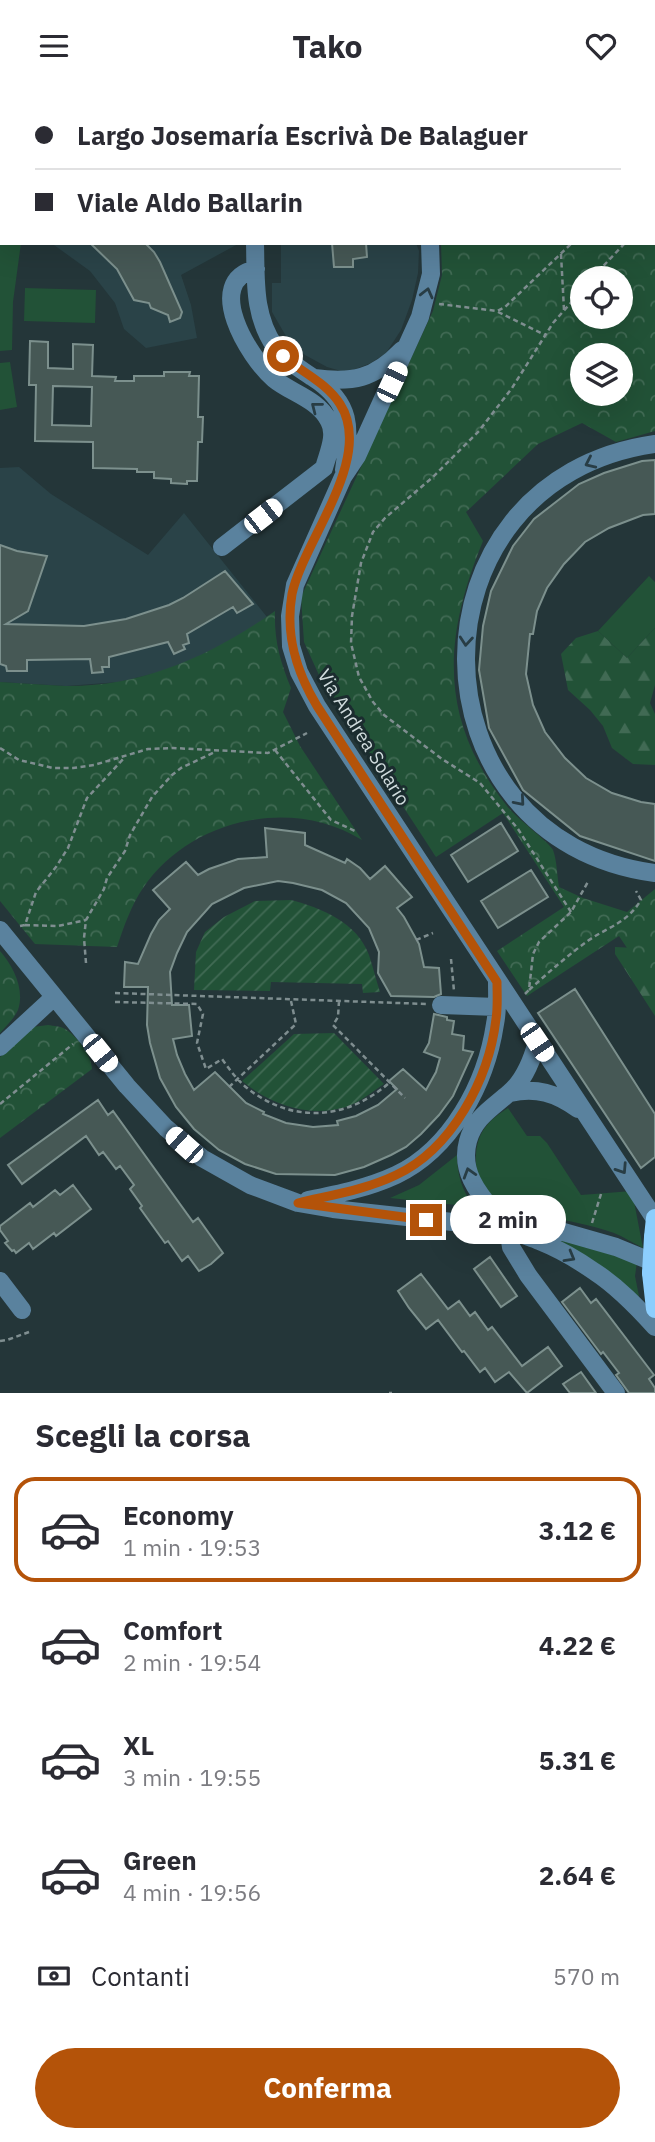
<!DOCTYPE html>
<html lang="it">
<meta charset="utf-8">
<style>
body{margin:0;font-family:"IBM Plex Sans",sans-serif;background:#f2f2f3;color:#2b2b33;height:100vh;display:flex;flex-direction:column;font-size:26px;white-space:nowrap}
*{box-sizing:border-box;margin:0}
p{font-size:23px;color:#7c7c81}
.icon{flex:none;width:38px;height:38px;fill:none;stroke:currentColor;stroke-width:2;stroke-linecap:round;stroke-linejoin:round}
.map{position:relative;height:1302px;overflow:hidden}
.side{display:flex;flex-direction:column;background:#fff;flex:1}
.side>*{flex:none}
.hud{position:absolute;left:0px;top:0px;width:656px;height:154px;box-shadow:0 7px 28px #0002;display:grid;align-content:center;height:154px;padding:0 35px;background:#fff}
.controls{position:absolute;left:570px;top:175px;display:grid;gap:14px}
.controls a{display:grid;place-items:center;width:63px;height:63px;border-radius:50%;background:#fff;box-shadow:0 7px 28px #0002;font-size:35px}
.end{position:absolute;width:32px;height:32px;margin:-16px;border:9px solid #b45309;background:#fff;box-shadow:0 0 0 4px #fff}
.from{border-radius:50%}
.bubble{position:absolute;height:49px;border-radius:24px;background:#fff;box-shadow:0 7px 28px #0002;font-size:23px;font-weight:700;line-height:49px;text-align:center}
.car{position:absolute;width:21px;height:42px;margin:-21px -10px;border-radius:9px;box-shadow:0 0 5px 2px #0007;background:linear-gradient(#fff 24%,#345 0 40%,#fff 0 76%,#345 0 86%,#fff 0)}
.hud b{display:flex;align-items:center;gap:24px;height:66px;font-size:26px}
.hud b+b{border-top:2px solid #e1e1e2}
.hud i{width:18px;height:18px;background:#2b2b33}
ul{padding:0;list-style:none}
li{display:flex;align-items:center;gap:21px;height:105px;margin:0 14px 10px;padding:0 21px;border:4px solid transparent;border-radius:21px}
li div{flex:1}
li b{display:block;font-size:26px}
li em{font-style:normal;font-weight:700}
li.active{border-color:#b45309}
li>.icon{width:63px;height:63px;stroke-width:1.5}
h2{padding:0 35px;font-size:32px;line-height:84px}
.pay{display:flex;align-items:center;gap:18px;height:77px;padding:0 35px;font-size:26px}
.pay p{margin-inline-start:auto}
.cta{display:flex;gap:14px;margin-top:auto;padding:14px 35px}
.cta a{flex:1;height:80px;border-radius:42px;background:#b45309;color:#fff;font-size:28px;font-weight:700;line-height:80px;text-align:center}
header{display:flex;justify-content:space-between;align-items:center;height:91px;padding:0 35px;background:#fff;font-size:32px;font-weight:700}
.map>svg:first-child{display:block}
</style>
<header><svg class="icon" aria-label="menu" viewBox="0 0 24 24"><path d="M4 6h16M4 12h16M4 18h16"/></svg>Tako<svg class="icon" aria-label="heart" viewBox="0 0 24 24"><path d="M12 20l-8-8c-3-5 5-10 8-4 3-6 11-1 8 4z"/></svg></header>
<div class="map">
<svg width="655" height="1302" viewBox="0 0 655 1302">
<defs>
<pattern id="forest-firs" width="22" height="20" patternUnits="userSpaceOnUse" patternTransform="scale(1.75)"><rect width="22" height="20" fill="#225237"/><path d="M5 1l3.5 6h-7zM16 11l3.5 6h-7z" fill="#416a54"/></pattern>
<pattern id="park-crowns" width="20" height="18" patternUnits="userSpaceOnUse" patternTransform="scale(1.75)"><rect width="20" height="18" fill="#225237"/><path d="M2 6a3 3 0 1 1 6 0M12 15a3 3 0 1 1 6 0" fill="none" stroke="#416a54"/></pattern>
<pattern id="garden-furrows" width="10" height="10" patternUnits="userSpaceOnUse" patternTransform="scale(1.75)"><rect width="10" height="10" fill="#225237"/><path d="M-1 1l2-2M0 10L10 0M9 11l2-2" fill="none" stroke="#416a54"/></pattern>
</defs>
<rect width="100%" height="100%" fill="#243639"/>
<!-- built -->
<path fill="#2a4348" d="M48 152H238V153L181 184 191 214 197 247 146 257 124 238 115 212 90 180 54 154Z
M281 152H416L419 160 418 182 412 209 401 239 386 262 371 272 353 279 341 280 327 276 305 264 290 252 272 221V192H281Z
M19 376 51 403 148 464 184 422 267 526 240 545 194 568 160 581 119 591 66 595 0 591V377Z"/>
<!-- grass -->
<path fill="#225237" d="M2 8V152H21L13 211 12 259 0 260V14Z
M25 197 96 199 95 232 24 230Z
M10 271 17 316 0 319V272Z
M649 485 655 491V537L627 567 598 540Z
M508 1017 527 1045H540L547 1052 581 1104 632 1100 643 1157C633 1152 624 1146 614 1142 592 1134 568 1130 545 1125 510 1117 473 1108 476 1063 478 1040 489 1029 508 1017Z
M457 1064C457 1083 462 1101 475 1116L390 1107 419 1094Z
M548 1145 637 1171 635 1185 640 1210Z"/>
<!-- forest -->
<path fill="url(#forest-firs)" d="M655 537V594L650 612 655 623V674L633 673 612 657 603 635 590 619 568 599 561 563 576 547 598 540 627 567Z
M655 810V925L615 863V856L635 857Z"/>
<!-- park -->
<path fill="url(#park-crowns)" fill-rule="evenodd" d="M655 56V340L616 351 582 332 538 353 466 421 483 450C443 548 438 628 507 715 515 726 550 752 553 759 557 770 557 784 559 796L583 807 627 821 655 798V899L619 845 527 905 497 860 564 816 503 722 436 766 323 593 304 551 301 506 433 220 442 184 441 152H654ZM583 187H621V226H583ZM583 264H621V303H583Z
M275 520C274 549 280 570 291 597L283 621 300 655 362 749C291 705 190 728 143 797 131 815 124 835 117 856L35 853 0 810V591C21 592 43 594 65 595 144 596 212 564 275 520Z
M0 860C13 875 25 898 18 919 14 928 6 935 0 942Z
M48 934C54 935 60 935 65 938 76 944 92 965 92 978L0 1047V966L33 936Z"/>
<!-- garden -->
<path fill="url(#garden-furrows)" d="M291 809C321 817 357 831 369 864 373 876 376 889 380 901L363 902 362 893 271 891 270 900 194 899 196 861 205 841 224 826 255 810Z
M334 942 384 993C372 1001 360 1011 346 1016 309 1027 271 1014 242 990L294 943Z"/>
<!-- building -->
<path fill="#465855" stroke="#7c908d" stroke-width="2" fill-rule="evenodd" d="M90 152H145L154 161 160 171 182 221 180 227 170 231 168 224 151 217 149 212 134 209 117 178Z
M332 152H366L367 166 353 168V176H334Z
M30 250 48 251V277L73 278V253L93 254 92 285 116 286 115 290H134V285H164V281H190L189 285H199L198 326H203L202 351H198L197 390H187V393L171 392V388L154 387V381H137V378L93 377V351L35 350 36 294H29ZM53 295 92 296 91 335 52 334Z
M655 369V423L643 424 609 437 585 451 564 473 547 497 537 520 533 543H530L526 583 533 614 545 641 565 667 586 687 612 702 641 711 655 713V770L580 745 523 699 489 637 479 579 483 535 491 500 513 455 534 428 579 393 604 382 642 370Z
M0 454 17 460 47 465 28 520 6 533 84 535 126 528 169 514 183 507 225 480 253 513 237 522 233 516 187 543 189 552 183 554 185 558 174 563 168 551 109 566V576H102L103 581 92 582 90 568 27 569V580H7L6 575 0 573Z
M501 732 518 760 468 791 451 764Z
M265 737 305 742V754L345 772 347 768 360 777 370 788 385 775 412 806 397 817 404 826 419 853 424 876 439 877 441 903 434 906 391 905 378 882 379 861 369 837 346 812 322 799 293 792 278 790 244 797 212 813 187 841 177 862 170 881 172 914H189L192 945 173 948 177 964 185 983 194 999 215 981 246 1012 264 1021 263 1023 286 1032 313 1036 338 1034 337 1030 356 1025 378 1014 397 998 389 990 403 978 426 999 436 981 440 967 424 961 429 952 434 923 447 926V929L454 930 452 943 464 945 463 959 473 961 453 1005 439 1024 421 1043 406 1056 391 1064 364 1076 335 1084 276 1083 245 1073 219 1059 194 1038 176 1016 160 987 150 952 147 934 148 896H124L125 871 138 873 151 843 159 829 170 818 153 799 186 771 198 784 209 778 238 768 267 766Z
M531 779 548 806 498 837 481 810Z
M575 898 655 1023V1066L641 1077 538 922Z
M98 1009 108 1024 113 1020 193 1131 198 1127 223 1162 211 1173 199 1180 188 1165 182 1170 168 1150 165 1152 140 1117 142 1115 130 1098 134 1094 120 1075 116 1078 103 1061 99 1064 86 1045 22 1093 8 1074Z
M73 1094 91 1118 56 1145 54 1142 33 1158 29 1152 16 1162 14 1159 12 1160 5 1152 8 1150 0 1139V1135L30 1112 33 1116 55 1099 60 1104Z
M490 1166 517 1205 501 1216 474 1178Z
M421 1183 448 1218 459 1210 470 1225 475 1221 488 1239 492 1236 522 1275 548 1256 562 1275 527 1302 509 1281 495 1291 485 1277 480 1281 464 1260 462 1261 438 1229 426 1238 409 1217 398 1200Z
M580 1197 591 1212 596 1208 654 1284 649 1288 655 1297V1302H629L616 1284 619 1282 603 1261 601 1263 562 1211Z
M581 1281 596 1302H570L563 1293Z"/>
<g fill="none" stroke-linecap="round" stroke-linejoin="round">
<!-- path -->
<path stroke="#7f8e90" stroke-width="2.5" stroke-dasharray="5 3.5" stroke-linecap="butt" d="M654 68 655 67
M654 121 655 120
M561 163 564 219
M592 187 625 152
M439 213 497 220 505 216 572 152
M498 221 545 244
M0 657 19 669 53 677H73L94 674 148 658 173 657 268 662 307 642
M275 659 331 729 355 740
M571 821 518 738 480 692 442 668 384 624 373 611 359 586 351 552 352 525 361 472 373 441 385 427 433 386 479 340 512 297 553 232 583 198
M25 834 58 835 86 829
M20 835 25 834 36 801 56 776 68 757 87 707 125 666
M416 849 433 842
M451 868 454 900
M86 872 84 847 86 829 104 798 107 787 125 760 130 744 152 706 172 684 181 677 215 661
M529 899C549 881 568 864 589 849 610 835 627 832 641 809L636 800
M115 902 427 913
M525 903 529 899 533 863 539 851 571 821 589 789
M339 910 338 926 333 934 405 1007
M115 911 197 913 203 923 197 952 206 978 222 968C230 979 237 989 247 997 292 1033 347 1029 389 992
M229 996 296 933 291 910
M0 1013 73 953
M592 1132 601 1103
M0 1250 7 1249 29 1241
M389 1302H392"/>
<!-- minor -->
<path stroke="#5a829e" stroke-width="18" d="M160 0 163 2
M344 0 345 2
M454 0 457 2
M600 2 603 0
M255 152C256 189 253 224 275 256 285 269 299 277 312 286 353 312 350 337 344 379
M430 152 431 183 420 226 357 365 343 386 295 494 290 525 291 555 299 581 317 615 655 1128
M256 178C202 190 249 267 274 288 291 302 318 308 329 330 337 344 328 362 324 377
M314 287C353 292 374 288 402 259
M655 353C401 389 405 749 655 782
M222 456 324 377
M0 839 127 995 166 1037 202 1067 250 1094 298 1112 333 1118 508 1137 541 1138 560 1140 616 1156 655 1172
M441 914 497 916
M537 951C532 969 524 990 509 1002 492 1017 474 1027 468 1050 460 1079 477 1101 495 1122 499 1127 504 1134 509 1137 518 1143 530 1146 539 1150 559 1158 578 1169 595 1181 618 1196 637 1216 655 1236
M0 956 54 906
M510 1002C536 996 556 1002 578 1018
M308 1109C338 1103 368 1097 396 1084 451 1058 486 993 495 933 498 919 497 905 497 891
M508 1137 511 1156 528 1184 616 1302
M0 1190 22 1219"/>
<!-- major -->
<path stroke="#8ccefd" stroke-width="18" d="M653 1146 655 1127
M651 1182 655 1218"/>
<!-- major-bridge -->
<path stroke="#8ccefd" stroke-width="18" d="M651 1182 653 1146"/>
</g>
<!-- one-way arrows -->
<defs><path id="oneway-chevron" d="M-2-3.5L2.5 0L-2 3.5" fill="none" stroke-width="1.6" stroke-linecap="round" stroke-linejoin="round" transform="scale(1.75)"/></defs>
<g stroke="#283d45">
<use href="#oneway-chevron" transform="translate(427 202) rotate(-76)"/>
<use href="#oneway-chevron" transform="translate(316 316) rotate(-142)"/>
<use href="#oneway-chevron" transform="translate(590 372) rotate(155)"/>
<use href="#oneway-chevron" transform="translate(466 550) rotate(95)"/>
<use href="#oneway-chevron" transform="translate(520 710) rotate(49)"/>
<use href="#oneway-chevron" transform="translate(622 1078) rotate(57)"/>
<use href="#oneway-chevron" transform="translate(469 1082) rotate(-107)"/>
<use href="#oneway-chevron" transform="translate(570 1166) rotate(30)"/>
</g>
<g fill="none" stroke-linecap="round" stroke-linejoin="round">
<!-- route -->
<path stroke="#b45309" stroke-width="9" d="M283 265C301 281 326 291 340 313 375 367 303 450 292 503 285 544 296 580 317 615L497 891C497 903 498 916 496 928 489 988 452 1058 396 1084 365 1099 331 1104 298 1112L426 1129"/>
</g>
<g text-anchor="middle" stroke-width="6" stroke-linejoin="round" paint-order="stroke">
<!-- street labels -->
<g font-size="19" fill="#d0dbdd" stroke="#1b2c2f">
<text transform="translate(364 646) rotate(58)" y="7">Via Andrea Solario</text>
</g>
</g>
</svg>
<div class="controls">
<a><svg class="icon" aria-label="locate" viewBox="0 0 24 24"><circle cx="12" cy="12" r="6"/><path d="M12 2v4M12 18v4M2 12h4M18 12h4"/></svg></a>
<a><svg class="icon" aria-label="layers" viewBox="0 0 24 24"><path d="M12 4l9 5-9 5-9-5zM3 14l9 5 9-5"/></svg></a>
</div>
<i class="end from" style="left:283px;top:265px"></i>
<i class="end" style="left:426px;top:1129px"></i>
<div class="bubble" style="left:450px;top:1104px;width:116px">2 min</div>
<i class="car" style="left:392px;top:291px;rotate:25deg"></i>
<i class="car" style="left:263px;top:425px;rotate:52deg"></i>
<i class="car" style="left:537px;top:951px;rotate:146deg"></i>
<i class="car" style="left:100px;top:962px;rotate:141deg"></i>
<i class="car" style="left:184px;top:1054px;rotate:312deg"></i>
<div class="hud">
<b><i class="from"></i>Largo Josemaría Escrivà De Balaguer</b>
<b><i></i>Viale Aldo Ballarin</b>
</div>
</div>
<section class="side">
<h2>Scegli la corsa</h2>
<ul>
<li class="active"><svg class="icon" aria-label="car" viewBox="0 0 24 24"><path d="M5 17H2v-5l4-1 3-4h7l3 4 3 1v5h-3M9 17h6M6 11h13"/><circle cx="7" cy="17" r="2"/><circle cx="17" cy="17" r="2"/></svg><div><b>Economy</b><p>1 min · 19:53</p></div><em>3.12 €</em></li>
<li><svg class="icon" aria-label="car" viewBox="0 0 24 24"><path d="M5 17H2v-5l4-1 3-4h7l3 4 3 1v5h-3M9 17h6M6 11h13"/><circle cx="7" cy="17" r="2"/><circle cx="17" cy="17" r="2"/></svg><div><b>Comfort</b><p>2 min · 19:54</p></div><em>4.22 €</em></li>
<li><svg class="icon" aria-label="car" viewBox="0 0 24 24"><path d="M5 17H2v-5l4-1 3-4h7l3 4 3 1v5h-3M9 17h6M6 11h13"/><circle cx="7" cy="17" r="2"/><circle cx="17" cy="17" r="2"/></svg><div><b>XL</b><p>3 min · 19:55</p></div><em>5.31 €</em></li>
<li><svg class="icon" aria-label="car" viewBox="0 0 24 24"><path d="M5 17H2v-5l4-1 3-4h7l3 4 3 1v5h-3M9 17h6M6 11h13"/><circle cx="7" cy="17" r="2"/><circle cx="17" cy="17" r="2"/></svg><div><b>Green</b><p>4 min · 19:56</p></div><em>2.64 €</em></li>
</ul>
<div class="pay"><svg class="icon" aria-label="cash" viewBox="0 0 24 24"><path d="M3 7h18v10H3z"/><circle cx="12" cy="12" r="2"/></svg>Contanti<p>570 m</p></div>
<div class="cta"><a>Conferma</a></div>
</section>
